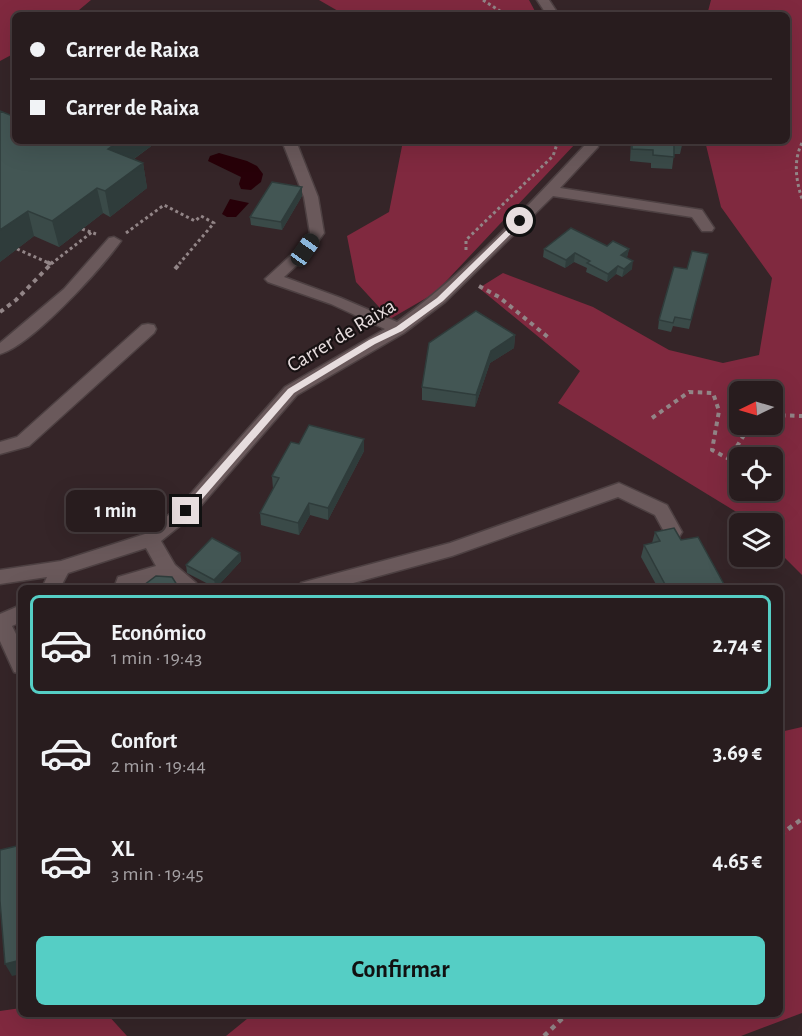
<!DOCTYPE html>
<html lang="es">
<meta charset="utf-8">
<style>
body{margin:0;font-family:"Alegreya Sans",sans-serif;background:#34292b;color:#f1f3f6;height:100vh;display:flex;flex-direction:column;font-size:22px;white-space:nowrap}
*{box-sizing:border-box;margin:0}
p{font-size:20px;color:#a5a1a4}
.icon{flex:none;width:33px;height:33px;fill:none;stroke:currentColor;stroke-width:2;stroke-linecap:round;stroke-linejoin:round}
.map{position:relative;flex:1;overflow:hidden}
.sheet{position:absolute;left:18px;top:585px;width:765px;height:432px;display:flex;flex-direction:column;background:#281c1e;border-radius:9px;box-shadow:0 6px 24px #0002,0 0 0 2px #443a3c}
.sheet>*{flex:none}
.hud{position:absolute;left:12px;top:12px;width:778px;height:132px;border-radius:9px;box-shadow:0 6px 24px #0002,0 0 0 2px #443a3c;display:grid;align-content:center;height:132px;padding:0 18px;background:#281c1e}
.needle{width:39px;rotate:265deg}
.buttons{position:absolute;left:729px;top:381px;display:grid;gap:12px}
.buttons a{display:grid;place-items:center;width:54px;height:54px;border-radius:9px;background:#281c1e;box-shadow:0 6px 24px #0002,0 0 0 2px #443a3c;font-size:30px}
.end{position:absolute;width:27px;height:27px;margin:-14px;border:8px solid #e7ddde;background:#111;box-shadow:0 0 0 3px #111}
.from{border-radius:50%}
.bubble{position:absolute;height:42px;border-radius:9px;background:#281c1e;box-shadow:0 6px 24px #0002,0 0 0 2px #443a3c;font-size:20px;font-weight:700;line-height:42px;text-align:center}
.car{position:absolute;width:18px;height:36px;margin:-18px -9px;border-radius:8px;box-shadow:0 0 4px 2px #0007;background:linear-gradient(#222 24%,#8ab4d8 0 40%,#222 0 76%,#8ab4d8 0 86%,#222 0)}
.hud b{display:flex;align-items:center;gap:21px;height:57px;font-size:22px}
.hud b+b{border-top:2px solid #443a3c}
.hud i{width:15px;height:15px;background:#f1f3f6}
ul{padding:10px 0 0;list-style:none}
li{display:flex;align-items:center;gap:18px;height:99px;margin:0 12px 9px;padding:0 6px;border:3px solid transparent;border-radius:9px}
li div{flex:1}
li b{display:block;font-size:22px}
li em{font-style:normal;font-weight:700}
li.current{border-color:#55cec5}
li>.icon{width:54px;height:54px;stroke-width:1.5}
.action{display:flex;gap:12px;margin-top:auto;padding:12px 18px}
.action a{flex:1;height:69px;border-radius:9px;background:#55cec5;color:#111;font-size:24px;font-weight:700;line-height:69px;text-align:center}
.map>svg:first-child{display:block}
</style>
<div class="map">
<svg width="802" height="1036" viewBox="0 0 802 1036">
<rect width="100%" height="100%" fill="#352528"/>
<!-- green -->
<path fill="#80293f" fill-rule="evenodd" d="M0 0H91L73 15H15V53L0 61Z
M319 0H529L537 15H345Z
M711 0H802V575L773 546 772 524 750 523 743 516 558 403 580 371 479 288 503 273 593 307 669 350 723 363 759 355 772 278 721 207 705 141H788V15H707ZM740 392H772V424H740ZM740 458H772V490H740Z
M403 141 576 143 435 293 390 319 356 282 347 236 389 212Z
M802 727V1013L741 1036H226L253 1014H780V732Z
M21 1008V1014H107L127 1036H0V1011Z"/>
<!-- water -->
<path fill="#270008" d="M219 153 247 161 257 166 263 174 261 182 251 190 241 189 239 184 241 177 208 161 210 156Z
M230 199 249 203 236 217H227L222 214Z"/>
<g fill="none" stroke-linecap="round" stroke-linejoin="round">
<defs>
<path id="minor" d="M537 0H549L559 15H547Z
M282 141H296L318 197 324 233 310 253 284 277 341 298 397 322C466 273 526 208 584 146L583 141H597L598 147 560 188 702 210 714 228 712 231H702L692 217 553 196 445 302 404 333 297 395 192 516 161 541 175 565 196 583 198 588H176L165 578 132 588H114L118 577 156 566 146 548 68 573 60 588H42L47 577 0 584V570L61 561 145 534 180 506 285 387 385 329 331 304 268 282 265 279 300 247 310 233 304 197Z
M114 237 121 241C101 269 31 346 0 354V343L64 289 109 238Z
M148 324 154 325 156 329 154 333 29 446 0 454V442L17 437 142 325Z
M619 483 667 505 682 532 679 537 673 539 667 537 655 515 618 497 452 556 335 588H299L301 583 308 581 450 543Z
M21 605V622L12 626 21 644V674L14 672 0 641V614Z"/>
</defs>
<!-- minor casing -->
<use href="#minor" stroke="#4d4042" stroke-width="3"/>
<!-- path-far2 -->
<path stroke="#928587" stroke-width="3" stroke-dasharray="3 3" stroke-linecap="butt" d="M483 0 506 15
M802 143C793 161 796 180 802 199
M82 229 96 234
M126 233 164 205 195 221 201 216 214 223 179 264
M17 249 51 264
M466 250V240L553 156 558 141
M51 264 92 232"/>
<!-- path-far1 -->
<path stroke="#928587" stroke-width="4" stroke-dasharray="4.5 4.5" stroke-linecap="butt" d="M47 262 51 264
M175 269 181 262
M479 286 499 297 549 338
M0 312 16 300 53 262
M772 415 802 416
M652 418 689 392 713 393 719 411 712 450 729 459 751 424"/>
<!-- path -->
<path stroke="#928587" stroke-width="4.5" stroke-dasharray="5 5" stroke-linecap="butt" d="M780 835 802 819
M544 1036 567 1014"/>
<!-- minor -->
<use href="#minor" fill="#6a595b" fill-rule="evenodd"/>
</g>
<!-- wall -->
<path fill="#3a4a48" d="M15 141H158L134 159 143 163 147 188 110 217 103 213 59 247 34 236 0 262Z
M631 141H683L680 154H674L672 169 651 168V163L630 161Z
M302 196 282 230 251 225 250 217Z
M607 246 629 249 627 257 632 269 622 277 616 274 607 282 586 272 587 268 574 262 565 268 543 257 544 249Z
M708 254 689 329 673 326 671 332 658 329 659 320 687 269Z
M515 335 514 348 490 363 475 407 422 400V387Z
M364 439V451L328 520 310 515 299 535 261 525 260 513 273 489 272 476 299 444Z
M655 532 681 540 726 588H658L641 557 644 545 652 543Z
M240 553 241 561 216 588 187 573 186 565Z"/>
<!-- shaded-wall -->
<path fill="#2f3c3b" d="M119 141H158L113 174 108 149Z
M143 163 147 188 110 217 105 191Z
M302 187V196L282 230 281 222Z
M97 188 103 213 59 247 52 221Z
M28 211 34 236 0 262V230Z
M629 249 627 257 620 263 621 255Z
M575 253 574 262 565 268 566 260Z
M633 261 632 269 622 277 624 269Z
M618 266 616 274 607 282 608 274Z
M515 335 514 348 490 363 475 407 476 395 491 351Z
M364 439V451L328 520V508Z
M309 503 310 515 299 535 298 523Z
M240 553 241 561 216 588 214 580Z
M21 960V974L12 976 5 964Z"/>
<!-- building -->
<path fill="#435654" stroke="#2f3c3b" stroke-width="1.5" d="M0 111 15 117V141H119L108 149 143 163 105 191 97 188 52 221 28 211 0 230Z
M632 141H683V142H674V157L653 155V150L632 149Z
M272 182 302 187 281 222 250 217Z
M571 228 607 246 613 241 629 249 621 255 633 261 624 269 618 266 608 274 587 263 590 261 575 253 566 260 544 249Z
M692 251 708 254 691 320 675 317 673 323 659 320 674 267 687 269Z
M476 311 515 335 491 351 476 395 422 387 429 343Z
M309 425 364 439 328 508 309 503 298 523 260 513 279 478 272 476 291 442 299 444Z
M674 528 681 540 698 537 726 588H667L644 545 660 541 655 532Z
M212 538 240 553 214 580 186 565Z
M156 576 172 577 179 588H140Z
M21 845V960L5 964 0 901V850Z"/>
<!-- route -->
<path fill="#e7ddde" d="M518 219 524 221 443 301 402 331 375 344 294 393 190 513H183V508L288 389 369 340 396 327 437 298Z"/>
<g text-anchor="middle" stroke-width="4.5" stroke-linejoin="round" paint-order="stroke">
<!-- street labels -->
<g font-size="21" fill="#e7ddde" stroke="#171112">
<text transform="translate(341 335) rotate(-31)" y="7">Carrer de Raixa</text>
</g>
</g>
</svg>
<div class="buttons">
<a><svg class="needle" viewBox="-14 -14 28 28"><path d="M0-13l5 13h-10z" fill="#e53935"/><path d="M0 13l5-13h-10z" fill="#a5a1a4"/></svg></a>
<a><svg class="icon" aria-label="locate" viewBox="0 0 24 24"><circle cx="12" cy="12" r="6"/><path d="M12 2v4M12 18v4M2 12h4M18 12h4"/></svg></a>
<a><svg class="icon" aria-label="layers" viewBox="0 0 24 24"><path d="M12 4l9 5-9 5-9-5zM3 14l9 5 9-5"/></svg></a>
</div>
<i class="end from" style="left:520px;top:221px"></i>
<i class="end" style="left:186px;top:511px"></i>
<div class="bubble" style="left:66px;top:490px;width:99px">1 min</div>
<i class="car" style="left:305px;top:250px;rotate:35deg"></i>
<div class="hud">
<b><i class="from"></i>Carrer de Raixa</b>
<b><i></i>Carrer de Raixa</b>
</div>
<section class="sheet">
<ul>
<li class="current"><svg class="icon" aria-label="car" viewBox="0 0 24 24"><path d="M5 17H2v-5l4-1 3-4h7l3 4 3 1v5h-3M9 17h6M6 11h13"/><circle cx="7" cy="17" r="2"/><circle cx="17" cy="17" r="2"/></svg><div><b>Económico</b><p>1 min · 19:43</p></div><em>2.74 €</em></li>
<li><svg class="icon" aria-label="car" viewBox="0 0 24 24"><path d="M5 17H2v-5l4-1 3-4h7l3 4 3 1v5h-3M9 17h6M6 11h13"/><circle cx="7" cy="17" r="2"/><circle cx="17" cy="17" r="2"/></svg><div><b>Confort</b><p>2 min · 19:44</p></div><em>3.69 €</em></li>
<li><svg class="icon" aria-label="car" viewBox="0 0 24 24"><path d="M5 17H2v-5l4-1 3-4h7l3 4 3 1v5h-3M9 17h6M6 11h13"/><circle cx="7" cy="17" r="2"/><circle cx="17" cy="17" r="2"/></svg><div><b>XL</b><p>3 min · 19:45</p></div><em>4.65 €</em></li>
</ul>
<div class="action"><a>Confirmar</a></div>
</section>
</div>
